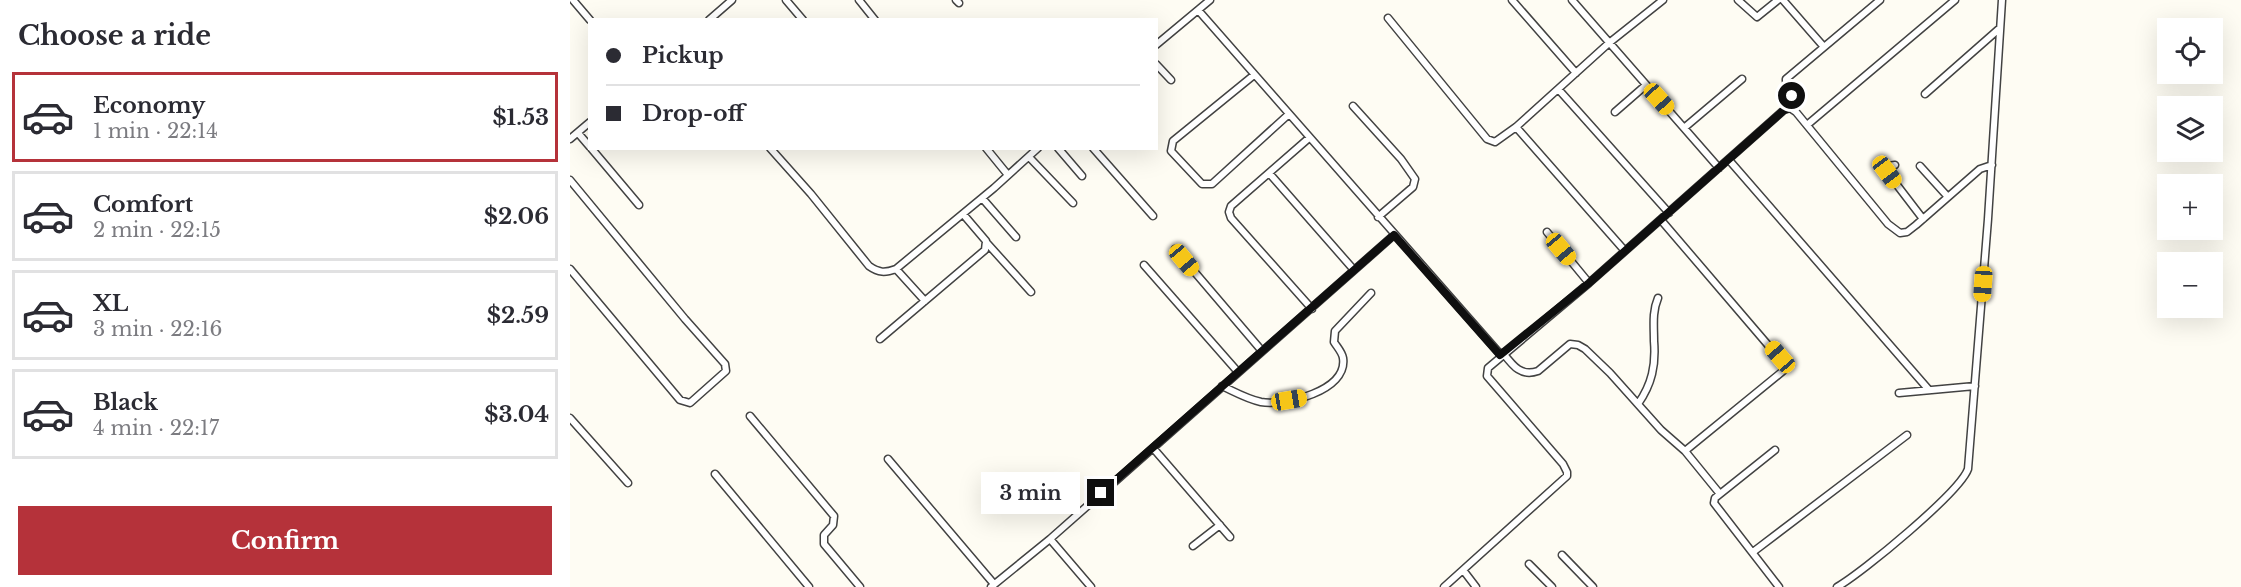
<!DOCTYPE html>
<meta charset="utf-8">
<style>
body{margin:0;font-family:"Libre Baskerville",serif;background:#f7f7f7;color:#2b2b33;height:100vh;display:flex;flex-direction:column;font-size:22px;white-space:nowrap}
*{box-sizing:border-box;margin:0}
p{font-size:20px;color:#7c7c81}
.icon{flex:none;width:33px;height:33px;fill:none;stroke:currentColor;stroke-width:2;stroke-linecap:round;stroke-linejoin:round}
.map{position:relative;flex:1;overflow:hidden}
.details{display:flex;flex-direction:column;background:#fff;width:570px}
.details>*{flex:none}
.banner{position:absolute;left:18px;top:18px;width:570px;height:132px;border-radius:0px;box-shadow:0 6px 24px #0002;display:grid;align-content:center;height:132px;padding:0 18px;background:#fff}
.controls{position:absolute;left:1587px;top:18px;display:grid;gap:12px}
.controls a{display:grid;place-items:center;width:66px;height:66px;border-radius:0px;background:#fff;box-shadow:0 6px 24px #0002;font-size:30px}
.end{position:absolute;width:27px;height:27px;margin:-14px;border:8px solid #0f0f0f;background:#fff;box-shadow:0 0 0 3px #fff}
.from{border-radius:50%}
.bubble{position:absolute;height:42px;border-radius:0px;background:#fff;box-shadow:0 6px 24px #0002;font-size:20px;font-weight:800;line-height:42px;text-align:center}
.car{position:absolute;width:18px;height:36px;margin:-18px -9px;border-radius:8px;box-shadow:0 0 4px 2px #0007;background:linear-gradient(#f5c518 24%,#345 0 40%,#f5c518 0 76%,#345 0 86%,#f5c518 0)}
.banner b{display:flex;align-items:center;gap:21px;height:57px;font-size:22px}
.banner b+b{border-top:2px solid #e1e1e2}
.banner i{width:15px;height:15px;background:#2b2b33}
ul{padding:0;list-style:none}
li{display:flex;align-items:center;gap:18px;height:90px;margin:0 12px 9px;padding:0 6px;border:3px solid #e1e1e2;border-radius:0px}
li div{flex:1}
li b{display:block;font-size:22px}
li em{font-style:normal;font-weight:800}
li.current{border-color:#b5323a}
li>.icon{width:54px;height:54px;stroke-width:1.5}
h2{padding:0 18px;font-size:27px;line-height:72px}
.button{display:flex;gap:12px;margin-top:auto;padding:12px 18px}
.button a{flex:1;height:69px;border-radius:0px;background:#b5323a;color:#fff;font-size:24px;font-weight:800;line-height:69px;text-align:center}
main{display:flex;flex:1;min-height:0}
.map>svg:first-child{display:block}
</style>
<main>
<section class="details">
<h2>Choose a ride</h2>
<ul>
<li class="current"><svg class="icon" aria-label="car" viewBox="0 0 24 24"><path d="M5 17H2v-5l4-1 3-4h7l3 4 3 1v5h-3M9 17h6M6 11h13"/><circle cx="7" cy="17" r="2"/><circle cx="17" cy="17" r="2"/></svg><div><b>Economy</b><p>1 min · 22:14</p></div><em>$1.53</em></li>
<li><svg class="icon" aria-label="car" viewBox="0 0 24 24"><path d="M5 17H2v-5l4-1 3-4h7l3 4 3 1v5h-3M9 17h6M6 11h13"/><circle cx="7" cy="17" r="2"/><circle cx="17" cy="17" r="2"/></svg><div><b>Comfort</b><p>2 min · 22:15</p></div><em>$2.06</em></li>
<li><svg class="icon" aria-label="car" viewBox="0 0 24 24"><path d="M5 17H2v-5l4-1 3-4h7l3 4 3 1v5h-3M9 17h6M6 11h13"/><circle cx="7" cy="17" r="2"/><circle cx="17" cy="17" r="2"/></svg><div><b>XL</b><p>3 min · 22:16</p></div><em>$2.59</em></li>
<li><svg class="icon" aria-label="car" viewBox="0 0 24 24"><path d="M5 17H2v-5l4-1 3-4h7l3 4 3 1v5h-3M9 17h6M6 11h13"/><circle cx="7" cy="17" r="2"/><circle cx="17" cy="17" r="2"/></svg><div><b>Black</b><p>4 min · 22:17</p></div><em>$3.04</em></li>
</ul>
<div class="button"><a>Confirm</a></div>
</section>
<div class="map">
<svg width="1671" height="587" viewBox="0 0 1671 587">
<rect width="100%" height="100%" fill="#fefcf3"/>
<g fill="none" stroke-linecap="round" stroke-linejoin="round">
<defs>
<path id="street" d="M3 0 20 20
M216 0 233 20
M289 0 305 20
M386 0 389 3
M942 0 1006 73
M1002 0 1149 168
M1168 0 1187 17 1208 0
M1213 0 1254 47
M628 10 931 355
M818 18 917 139 925 142 946 127 1039 43 1093 0
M139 20 162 0
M586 45 640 0
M586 64 601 80
M684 75 603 141 601 151 632 184H642L719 114
M989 90 1099 213
M1355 94 1430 28
M783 106 831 159 845 179 843 187 808 217
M1220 108C1224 94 1215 90 1216 79L1310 0
M1045 112 1076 85
M1237 125 1385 0
M946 127 1055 251
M1114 128 1172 79
M8 133 20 147
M739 138 661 206 659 212 661 218 742 309
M0 139 20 122
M21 148 69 205
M200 148 241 194 299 266C309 273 315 273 326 269L424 188 468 148
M416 148 438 175
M488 148 512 176
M523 148 583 216
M459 157 503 203
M1159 160 1359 390
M1325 165 1318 166 1317 172 1353 219
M1350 166 1378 197
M699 173 784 270
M0 180 115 319 155 364 156 371 120 403 110 400 0 269
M412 198 446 237
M1091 220 1216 366 1213 371 1115 451
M977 232 1019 283
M416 242 461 292
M605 249 692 351
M574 265 668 372
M326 269 355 301
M310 339 415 250 416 241 393 214
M933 353C943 366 951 377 968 371L1000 344 1008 345 1015 349 1040 373 1091 430 1115 451 1150 494
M652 386C665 392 677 399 691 402 715 406 778 391 773 358 772 352 767 347 764 342L765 331 801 293
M1329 393 1405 386
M1068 404C1082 384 1086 365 1084 341 1084 326 1082 312 1088 298
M180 416 264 516 263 525 254 535V544L290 587
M0 418 58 483
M583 448 660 537
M1205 450 1145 498 1144 503 1209 587
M318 459 424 584
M145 474 239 587
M480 539 521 587
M623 546 650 525
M1183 552 1337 435
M992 555 1023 587
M959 564 982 587
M893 570 906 587
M421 587 480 539 824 235
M874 587 997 476V472L993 464 917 376 918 368 1019 283 1214 110 1220 108 1226 112 1318 224 1330 233 1337 232 1346 225 1410 169 1422 165
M1267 587C1292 573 1390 492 1398 469L1418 219 1432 0"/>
</defs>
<!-- street casing -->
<use href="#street" stroke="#424242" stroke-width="9"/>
<!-- street -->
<use href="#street" stroke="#fff" stroke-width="6"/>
</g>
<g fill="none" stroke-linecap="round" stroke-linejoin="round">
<!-- route -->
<path stroke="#0f0f0f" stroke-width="8" d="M531 493 824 235 930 355 1019 283 1214 110 1221 108 1222 96"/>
</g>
</svg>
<div class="controls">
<a><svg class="icon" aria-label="locate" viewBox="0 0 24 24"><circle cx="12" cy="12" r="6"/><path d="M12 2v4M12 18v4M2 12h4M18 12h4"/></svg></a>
<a><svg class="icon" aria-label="layers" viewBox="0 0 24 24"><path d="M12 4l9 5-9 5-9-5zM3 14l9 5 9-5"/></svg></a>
<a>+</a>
<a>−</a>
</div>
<i class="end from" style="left:1222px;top:96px"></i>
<i class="end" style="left:531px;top:493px"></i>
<div class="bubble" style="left:411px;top:472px;width:99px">3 min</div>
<i class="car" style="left:1089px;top:99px;rotate:138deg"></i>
<i class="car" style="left:1317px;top:172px;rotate:143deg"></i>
<i class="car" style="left:991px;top:249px;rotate:140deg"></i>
<i class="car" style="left:614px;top:260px;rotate:140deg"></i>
<i class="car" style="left:1413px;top:284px;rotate:184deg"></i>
<i class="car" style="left:1210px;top:357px;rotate:319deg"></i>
<i class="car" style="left:719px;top:400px;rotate:80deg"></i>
<div class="banner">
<b><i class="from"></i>Pickup</b>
<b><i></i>Drop-off</b>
</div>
</div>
</main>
